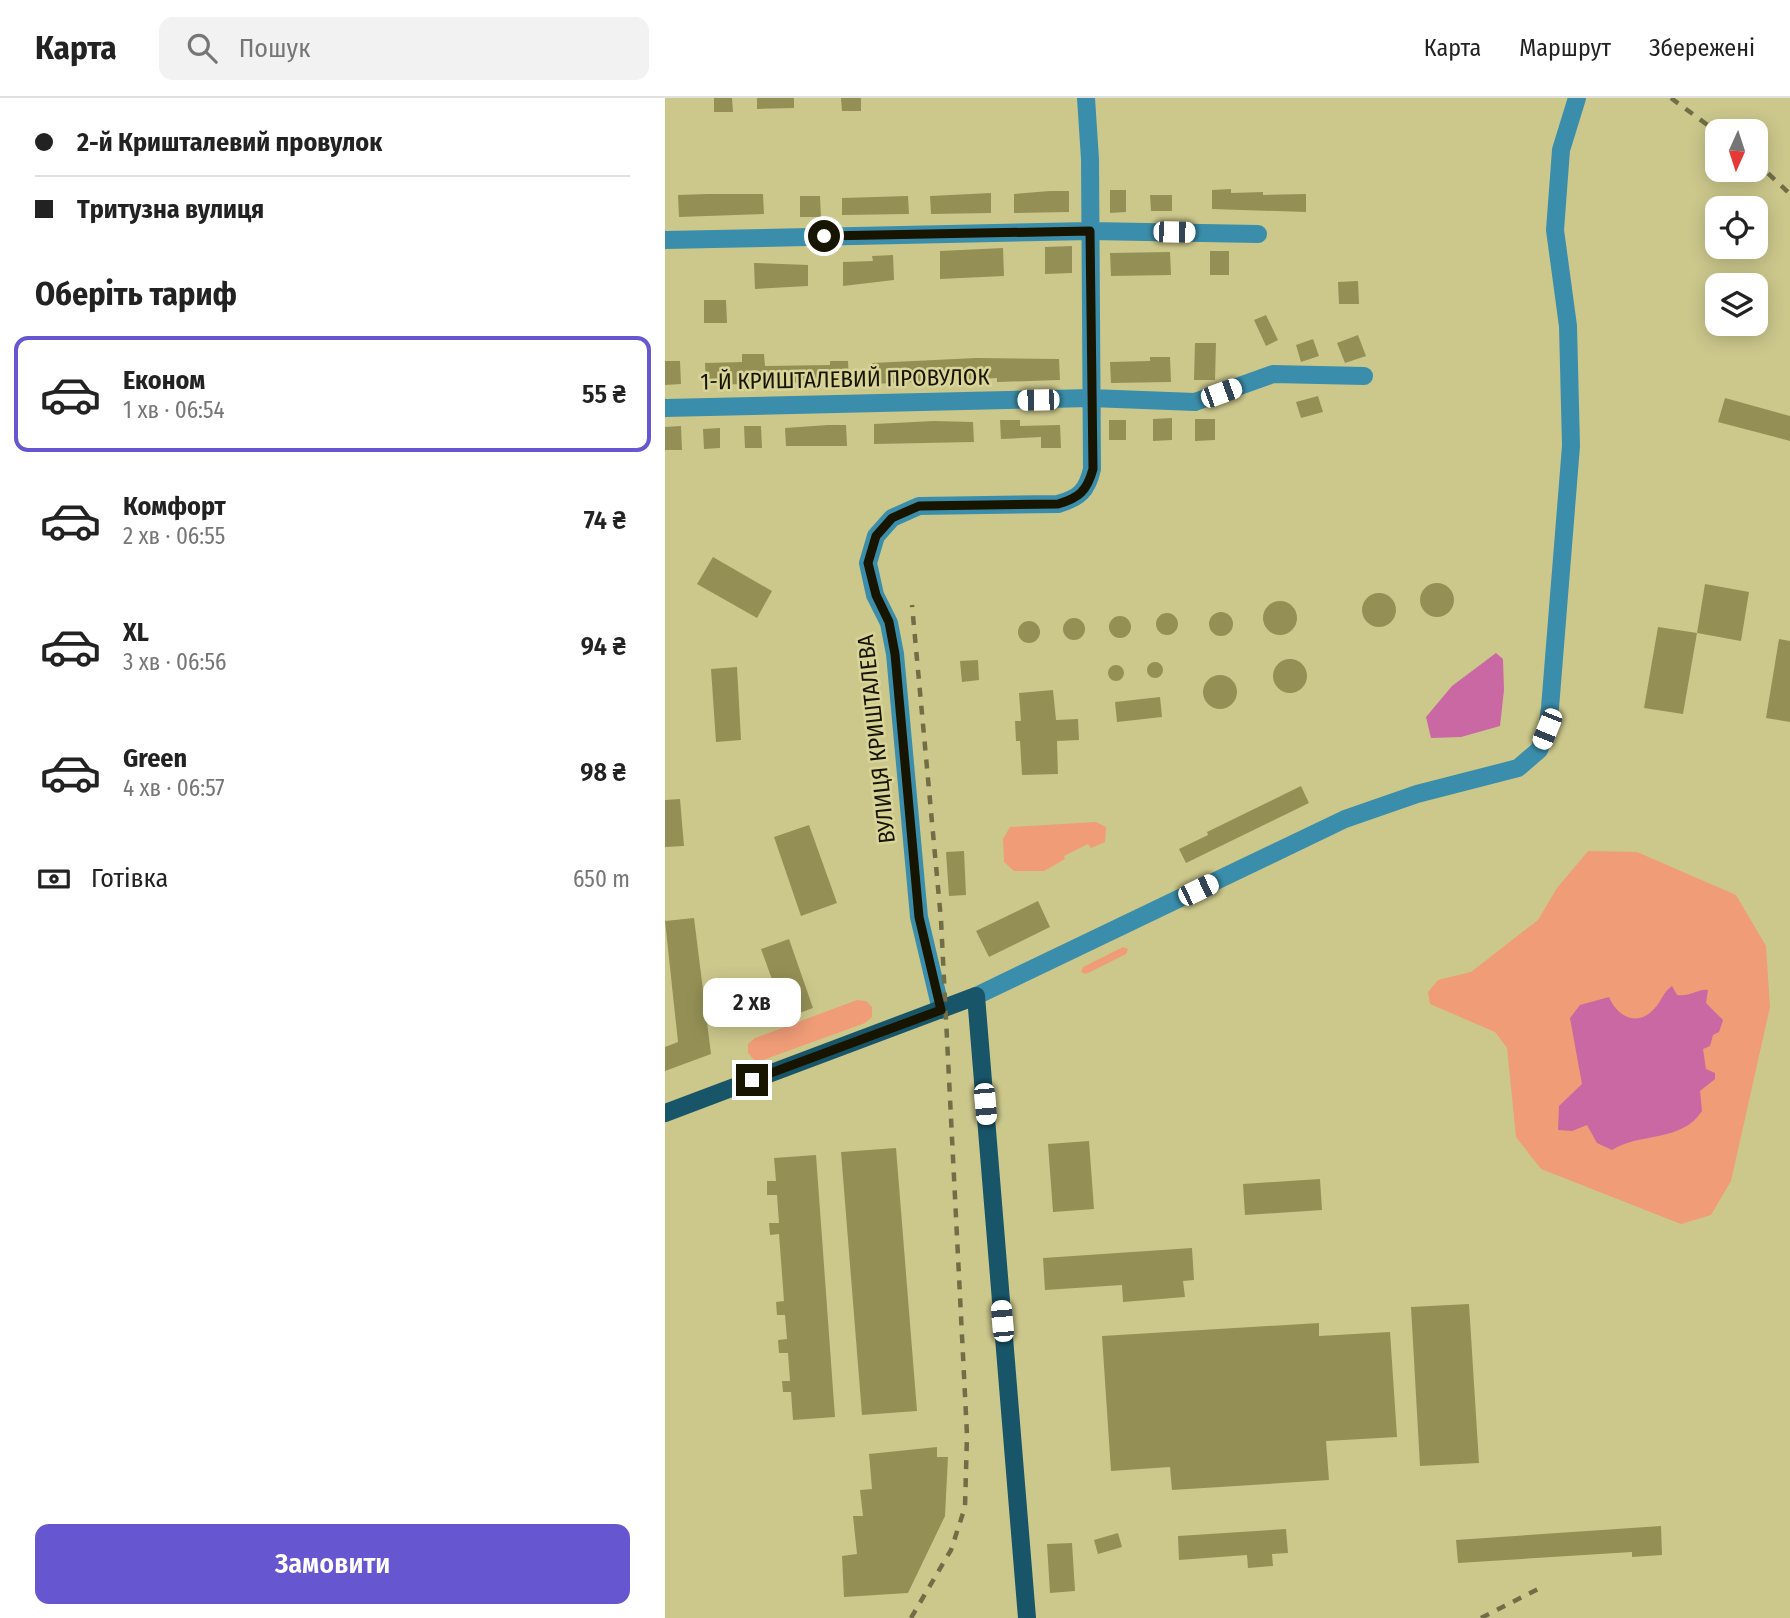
<!DOCTYPE html>
<html lang="uk">
<meta charset="utf-8">
<style>
body{margin:0;font-family:"Fira Sans Condensed",sans-serif;background:#f2f2f2;color:#222;height:100vh;display:flex;flex-direction:column;font-size:26px;white-space:nowrap}
*{box-sizing:border-box;margin:0}
p{font-size:23px;color:#767676}
.icon{flex:none;width:38px;height:38px;fill:none;stroke:currentColor;stroke-width:2;stroke-linecap:round;stroke-linejoin:round}
.map{position:relative;flex:1;overflow:hidden}
.sheet{display:flex;flex-direction:column;background:#fff;width:665px}
.sheet>*{flex:none}
.top-card{display:grid;align-content:center;height:154px;padding:0 35px;background:#fff}
.needle{width:46px;rotate:183deg}
.controls{position:absolute;left:1040px;top:21px;display:grid;gap:14px}
.controls a{display:grid;place-items:center;width:63px;height:63px;border-radius:14px;background:#fff;box-shadow:0 4px 18px #0003;font-size:35px}
.end{position:absolute;width:32px;height:32px;margin:-16px;border:9px solid #171400;background:#fff;box-shadow:0 0 0 4px #fff}
.from{border-radius:50%}
.bubble{position:absolute;height:49px;border-radius:14px;background:#fff;box-shadow:0 4px 18px #0003;font-size:23px;font-weight:600;line-height:49px;text-align:center}
.car{position:absolute;width:21px;height:42px;margin:-21px -10px;border-radius:9px;box-shadow:0 0 5px 2px #0007;background:linear-gradient(#fff 24%,#345 0 40%,#fff 0 76%,#345 0 86%,#fff 0)}
.top-card b{display:flex;align-items:center;gap:24px;height:66px;font-size:26px}
.top-card b+b{border-top:2px solid #e0e0e0}
.top-card i{width:18px;height:18px;background:#222}
ul{padding:0;list-style:none}
li{display:flex;align-items:center;gap:21px;height:116px;margin:0 14px 10px;padding:0 21px;border:4px solid transparent;border-radius:14px}
li div{flex:1}
li b{display:block;font-size:26px}
li em{font-style:normal;font-weight:600}
li.current{border-color:#6656cf}
li>.icon{width:63px;height:63px;stroke-width:1.5}
h2{padding:0 35px;font-size:32px;line-height:84px}
.pay{display:flex;align-items:center;gap:18px;height:77px;padding:0 35px;font-size:26px}
.pay p{margin-inline-start:auto}
.primary-button{display:flex;gap:14px;margin-top:auto;padding:14px 35px}
.primary-button a{flex:1;height:80px;border-radius:14px;background:#6656cf;color:#fff;font-size:28px;font-weight:600;line-height:80px;text-align:center}
header{display:flex;align-items:center;gap:42px;box-sizing:border-box;height:98px;padding:0 35px;background:#fff;border-bottom:2px solid #e0e0e0}
header strong{font-size:33px}
nav{display:flex;gap:38px;margin-inline-start:auto;font-size:24px}
.search{width:490px;height:63px;background:#f2f2f2;display:flex;align-items:center;gap:18px;box-sizing:border-box;padding:0 24px;border-radius:14px;color:#767676;font-size:26px}
main{display:flex;flex:1;min-height:0}
.map>svg:first-child{display:block}
</style>
<header>
<strong>Карта</strong>
<div class="search"><svg class="icon" aria-label="search" viewBox="0 0 24 24"><circle cx="10" cy="10" r="6"/><path d="M15 15l6 6"/></svg>Пошук</div>
<nav><a>Карта</a><a>Маршрут</a><a>Збережені</a></nav>
</header>
<main>
<section class="sheet">
<div class="top-card">
<b><i class="from"></i>2-й Кришталевий провулок</b>
<b><i></i>Тритузна вулиця</b>
</div>
<h2>Оберіть тариф</h2>
<ul>
<li class="current"><svg class="icon" aria-label="car" viewBox="0 0 24 24"><path d="M5 17H2v-5l4-1 3-4h7l3 4 3 1v5h-3M9 17h6M6 11h13"/><circle cx="7" cy="17" r="2"/><circle cx="17" cy="17" r="2"/></svg><div><b>Економ</b><p>1 хв · 06:54</p></div><em>55 ₴</em></li>
<li><svg class="icon" aria-label="car" viewBox="0 0 24 24"><path d="M5 17H2v-5l4-1 3-4h7l3 4 3 1v5h-3M9 17h6M6 11h13"/><circle cx="7" cy="17" r="2"/><circle cx="17" cy="17" r="2"/></svg><div><b>Комфорт</b><p>2 хв · 06:55</p></div><em>74 ₴</em></li>
<li><svg class="icon" aria-label="car" viewBox="0 0 24 24"><path d="M5 17H2v-5l4-1 3-4h7l3 4 3 1v5h-3M9 17h6M6 11h13"/><circle cx="7" cy="17" r="2"/><circle cx="17" cy="17" r="2"/></svg><div><b>XL</b><p>3 хв · 06:56</p></div><em>94 ₴</em></li>
<li><svg class="icon" aria-label="car" viewBox="0 0 24 24"><path d="M5 17H2v-5l4-1 3-4h7l3 4 3 1v5h-3M9 17h6M6 11h13"/><circle cx="7" cy="17" r="2"/><circle cx="17" cy="17" r="2"/></svg><div><b>Green</b><p>4 хв · 06:57</p></div><em>98 ₴</em></li>
</ul>
<div class="pay"><svg class="icon" aria-label="cash" viewBox="0 0 24 24"><path d="M3 7h18v10H3z"/><circle cx="12" cy="12" r="2"/></svg>Готівка<p>650 m</p></div>
<div class="primary-button"><a>Замовити</a></div>
</section>
<div class="map">
<svg width="1125" height="1520" viewBox="0 0 1125 1520">
<rect width="100%" height="100%" fill="#ccc88c"/>
<!-- green -->
<path fill="#f09c77" d="M431 724 441 729 440 744 426 750 423 746 399 758 400 761 379 773H349L339 764 338 741 345 729Z
M923 753 972 754 1071 797 1101 848 1105 909 1066 1083 1046 1117 1016 1126 876 1071 851 1039 842 950 830 934 765 906 763 894 773 882 806 874 873 822 892 790Z
M458 849 463 851 461 856 421 876 416 874 418 869Z
M192 902 201 903 207 909V919L200 925 98 962H89L83 955V946L90 940Z"/>
<!-- water -->
<path fill="#c968a2" d="M831 555 838 561 839 592 835 628 796 639 766 640 761 619 787 588Z
M1007 888 1012 897C1025 899 1035 890 1043 892L1041 905 1058 922 1054 934 1048 937 1045 948 1038 951 1041 971 1050 975V981L1035 993 1037 1013C1016 1045 975 1034 947 1052L932 1045 922 1027 907 1033 893 1032 894 1008 917 986 905 920 915 907 944 899C952 919 973 929 989 911 997 903 998 894 1007 888Z"/>
<!-- building -->
<path fill="#949055" d="M49 0H67L68 14H49Z
M92 0H129V10L92 11Z
M176 0H196V13H177Z
M566 91V95L598 94V97L641 96V114L547 111V92Z
M445 92H461V114L445 115Z
M385 93H404V114L349 115V96Z
M326 95V115L266 116 265 98Z
M43 96H98L99 116 14 119 13 97Z
M485 97H507V113H486Z
M135 98H155L156 119H135Z
M243 98 244 116 177 117V100Z
M407 148V175L380 176V149Z
M338 150 339 178 275 181V153Z
M545 153H564V177H545Z
M505 154 506 177 446 178 445 155Z
M228 157 229 182 178 188V164L208 163 207 158Z
M89 165 143 167V188L90 191Z
M693 183 694 206H674L673 184Z
M39 202H61L62 225H39Z
M601 217 613 242 601 248 589 222Z
M693 237 701 258 680 265 672 245Z
M648 241 654 258 636 264 631 247Z
M530 245H551L550 282H529Z
M77 256H99L100 268 165 267V263H183L184 283 41 287 40 265 77 264Z
M485 259H505L506 284 446 285 445 264 485 263Z
M311 260 394 261 395 282 332 284V280L208 286 207 265Z
M0 263H15L16 286 0 287Z
M653 298 658 314 636 320 631 304Z
M1060 300 1125 318V343L1053 324Z
M507 320V342L488 343V321Z
M530 321H550V342L530 343Z
M335 322H355V328L395 327 396 350H376V339L336 341Z
M444 322H461V342H444Z
M269 323 308 324 309 344 209 346V326Z
M163 327H181L182 348H121L120 330Z
M16 328 17 352H0V329Z
M79 328H96L97 350H80Z
M55 330V350L39 351 38 331Z
M48 459 107 493 92 520 32 486Z
M755 502a17 17 0 1 1 34 0a17 17 0 1 1-34 0Z
M1040 486 1084 494 1076 543 1032 535Z
M697 512a17 17 0 1 1 34 0a17 17 0 1 1-34 0Z
M598 520a17 17 0 1 1 34 0a17 17 0 1 1-34 0Z
M544 526a12 12 0 1 1 24 0a12 12 0 1 1-24 0Z
M491 526a11 11 0 1 1 22 0a11 11 0 1 1-22 0Z
M444 529a11 11 0 1 1 22 0a11 11 0 1 1-22 0Z
M398 531a11 11 0 1 1 22 0a11 11 0 1 1-22 0Z
M353 534a11 11 0 1 1 22 0a11 11 0 1 1-22 0Z
M993 529 1032 535 1018 616 979 610Z
M1114 541 1125 543V624L1101 620Z
M608 578a17 17 0 1 1 34 0a17 17 0 1 1-34 0Z
M313 562 314 582 297 584 295 563Z
M482 572a8 8 0 1 1 16 0a8 8 0 1 1-16 0Z
M443 575a8 8 0 1 1 16 0a8 8 0 1 1-16 0Z
M72 569 76 642 51 644 46 571Z
M538 594a17 17 0 1 1 34 0a17 17 0 1 1-34 0Z
M388 592 391 622 413 621 414 642 392 643 393 676 357 677 355 643H351L350 623H356L354 595Z
M495 599 497 619 452 624 450 604Z
M636 688 644 705 521 765 514 751 543 737 542 734Z
M15 701 19 748 0 749V702Z
M144 727 172 805 136 818 109 739Z
M299 753 301 797 284 798 281 754Z
M373 803 385 829 324 859 311 833Z
M29 820 46 956 0 973V949L13 944 0 823Z
M124 841 148 910 121 920 96 851Z
M424 1043 429 1111 388 1114 383 1046Z
M231 1050 252 1313 197 1317 176 1054Z
M151 1057 170 1319 128 1322 126 1294H118L117 1283H125L123 1255H114L113 1242 122 1241 120 1217H112L111 1204 119 1203 114 1136 105 1137 104 1125H114L112 1097H102V1083H111L109 1060Z
M655 1081 657 1112 580 1117 578 1086Z
M527 1150 529 1182 518 1183 520 1199 458 1204 457 1187 380 1192 378 1160Z
M804 1206 814 1365 755 1368 746 1209Z
M654 1225V1238L725 1234 732 1339 661 1343 664 1382 507 1392 505 1369 446 1373 437 1238Z
M272 1349V1359H283L280 1418 243 1495 179 1499 177 1458 192 1456 188 1418H198L195 1392 207 1391 204 1356Z
M996 1428 997 1457 967 1459V1454L793 1465 791 1442Z
M621 1431 623 1455 607 1456 608 1468 583 1470 582 1457 514 1462 513 1438Z
M453 1435 457 1449 433 1456 429 1442Z
M407 1445 410 1493 385 1495 382 1446Z"/>
<g fill="none" stroke-linecap="round" stroke-linejoin="round">
<!-- minor -->
<path stroke="#3b8eab" stroke-width="18" d="M0 142 425 133 593 136
M0 310 426 300 530 304 608 276 699 278
M311 898 680 721 752 696 853 670 874 652 882 631 885 610 906 348 903 228 890 132 896 52 912 0
M276 912 254 819 230 556 224 525 210 497 203 465 211 438 227 420 254 408 393 406C414 400 422 393 427 371L425 61 421 0"/>
<!-- major -->
<path stroke="#185569" stroke-width="18" d="M0 1015 311 898 362 1520"/>
<!-- rail -->
<path stroke="#716d46" stroke-width="4.5" stroke-dasharray="9 9" stroke-linecap="butt" d="M1006 0 1052 34
M1090 63 1125 96
M246 1520 286 1452 300 1409 302 1337 276 822 247 507
M816 1520 875 1490"/>
</g>
<g fill="none" stroke-linecap="round" stroke-linejoin="round">
<!-- route -->
<path stroke="#171400" stroke-width="9" d="M87 982 276 912 254 819 230 556 224 524 211 497 203 465 211 438 227 420 254 408 393 406C414 400 422 393 428 371L425 133 159 138"/>
</g>
<g text-anchor="middle" stroke-width="5" stroke-linejoin="round" paint-order="stroke">
<!-- street labels -->
<g font-size="23" fill="#171400" stroke="#d9d598">
<text transform="translate(180 281) rotate(-1)" y="8">1-Й КРИШТАЛЕВИЙ ПРОВУЛОК</text>
<text transform="translate(211 641) rotate(-96)" y="8">ВУЛИЦЯ КРИШТАЛЕВА</text>
</g>
</g>
</svg>
<div class="controls">
<a><svg class="needle" viewBox="-14 -14 28 28"><path d="M0-13l5 13h-10z" fill="#e53935"/><path d="M0 13l5-13h-10z" fill="#767676"/></svg></a>
<a><svg class="icon" aria-label="locate" viewBox="0 0 24 24"><circle cx="12" cy="12" r="6"/><path d="M12 2v4M12 18v4M2 12h4M18 12h4"/></svg></a>
<a><svg class="icon" aria-label="layers" viewBox="0 0 24 24"><path d="M12 4l9 5-9 5-9-5zM3 14l9 5 9-5"/></svg></a>
</div>
<i class="end from" style="left:159px;top:138px"></i>
<i class="end" style="left:87px;top:982px"></i>
<div class="bubble" style="left:38px;top:880px;width:98px">2 хв</div>
<i class="car" style="left:509px;top:134px;rotate:91deg"></i>
<i class="car" style="left:556px;top:295px;rotate:70deg"></i>
<i class="car" style="left:373px;top:302px;rotate:269deg"></i>
<i class="car" style="left:882px;top:631px;rotate:202deg"></i>
<i class="car" style="left:533px;top:792px;rotate:64deg"></i>
<i class="car" style="left:320px;top:1006px;rotate:175deg"></i>
<i class="car" style="left:337px;top:1223px;rotate:355deg"></i>
</div>
</main>
